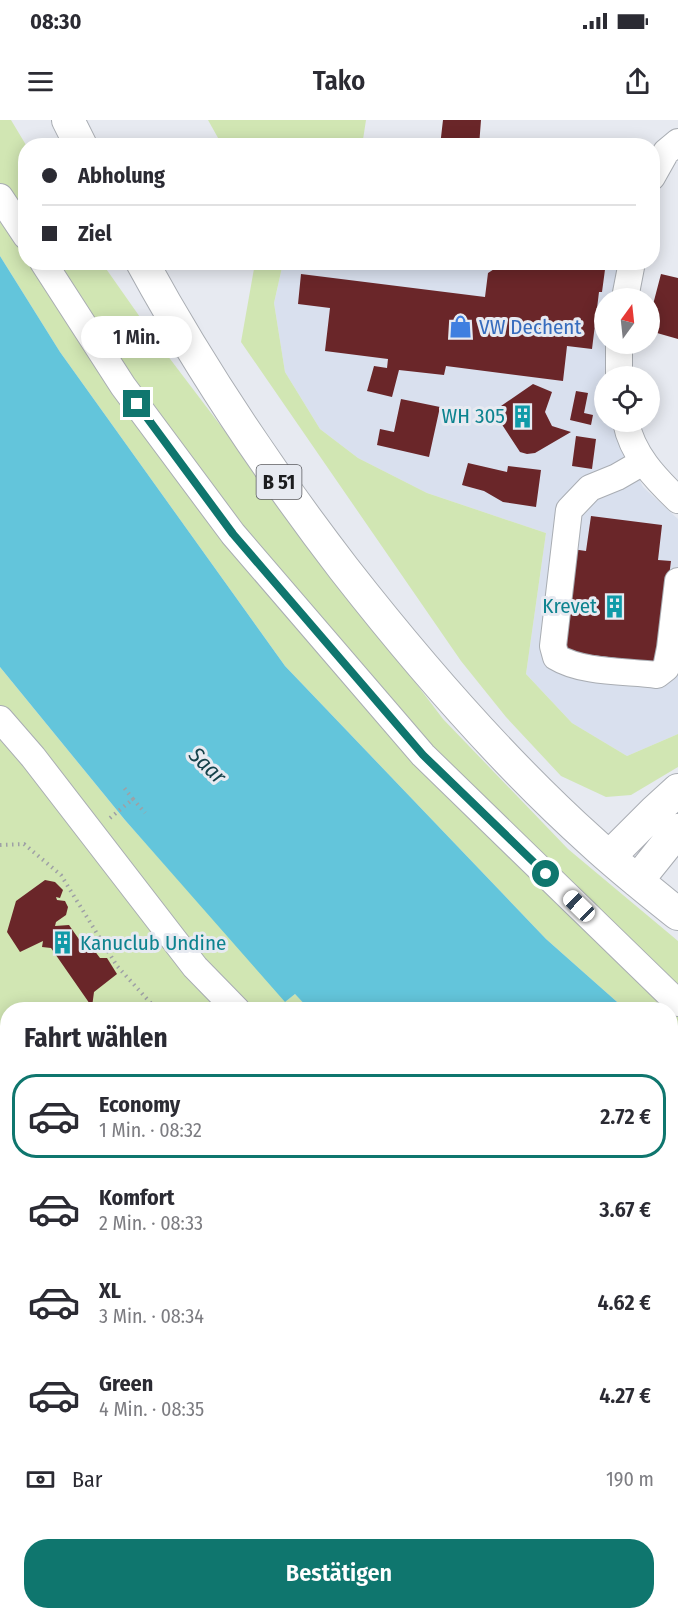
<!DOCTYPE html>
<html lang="de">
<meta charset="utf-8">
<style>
body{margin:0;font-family:"Fira Sans Condensed",sans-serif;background:#f2f2f3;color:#2b2b33;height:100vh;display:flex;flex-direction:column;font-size:22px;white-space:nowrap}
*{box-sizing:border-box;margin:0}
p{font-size:20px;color:#7c7c81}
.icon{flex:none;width:33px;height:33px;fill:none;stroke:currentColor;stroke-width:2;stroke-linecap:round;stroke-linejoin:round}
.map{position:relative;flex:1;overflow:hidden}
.panel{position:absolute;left:0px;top:882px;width:678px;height:618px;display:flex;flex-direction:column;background:#fff;border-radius:24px 24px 0 0;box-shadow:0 3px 15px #0003}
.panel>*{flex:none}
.banner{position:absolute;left:18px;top:18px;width:642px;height:132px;border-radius:24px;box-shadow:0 3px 15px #0003;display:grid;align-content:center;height:132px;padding:0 24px;background:#fff}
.needle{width:39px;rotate:15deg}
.fabs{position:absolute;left:594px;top:168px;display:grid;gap:12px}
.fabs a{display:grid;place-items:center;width:66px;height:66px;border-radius:50%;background:#fff;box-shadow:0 3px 15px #0003;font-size:30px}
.end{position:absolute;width:27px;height:27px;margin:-14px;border:8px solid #0f766e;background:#fff;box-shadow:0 0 0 3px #fff}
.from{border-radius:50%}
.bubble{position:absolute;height:42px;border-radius:21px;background:#fff;box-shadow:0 3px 15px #0003;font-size:20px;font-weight:600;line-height:42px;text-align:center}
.car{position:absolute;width:18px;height:36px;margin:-18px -9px;border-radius:8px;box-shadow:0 0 4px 2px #0007;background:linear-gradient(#fff 24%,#345 0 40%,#fff 0 76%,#345 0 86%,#fff 0)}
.banner b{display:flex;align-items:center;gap:21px;height:57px;font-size:22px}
.banner b+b{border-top:2px solid #e1e1e2}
.banner i{width:15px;height:15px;background:#2b2b33}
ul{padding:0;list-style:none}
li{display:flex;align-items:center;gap:18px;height:84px;margin:0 12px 9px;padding:0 12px;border:3px solid transparent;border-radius:24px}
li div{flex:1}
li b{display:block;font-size:22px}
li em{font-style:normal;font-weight:600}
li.active{border-color:#0f766e}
li>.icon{width:54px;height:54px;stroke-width:1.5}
h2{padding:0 24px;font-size:27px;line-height:72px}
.pay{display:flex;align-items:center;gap:15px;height:66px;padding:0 24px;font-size:22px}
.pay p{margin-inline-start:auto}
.primary-button{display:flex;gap:12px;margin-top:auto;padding:12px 24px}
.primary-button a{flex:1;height:69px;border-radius:24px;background:#0f766e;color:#fff;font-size:24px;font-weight:600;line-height:69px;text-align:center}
.status{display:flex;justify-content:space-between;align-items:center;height:42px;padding:0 30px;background:#fff;direction:ltr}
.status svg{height:16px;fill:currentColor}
header{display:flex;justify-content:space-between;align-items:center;height:78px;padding:0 24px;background:#fff;font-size:27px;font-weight:600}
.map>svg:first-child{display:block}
</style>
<div class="status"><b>08:30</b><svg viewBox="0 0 49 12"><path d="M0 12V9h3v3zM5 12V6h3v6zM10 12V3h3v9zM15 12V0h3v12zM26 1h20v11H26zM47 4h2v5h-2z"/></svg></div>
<header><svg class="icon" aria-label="menu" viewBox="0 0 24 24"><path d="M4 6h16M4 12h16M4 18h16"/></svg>Tako<svg class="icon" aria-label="share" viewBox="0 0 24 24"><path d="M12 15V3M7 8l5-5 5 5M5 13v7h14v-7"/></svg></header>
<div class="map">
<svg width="678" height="1500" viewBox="0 0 678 1500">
<rect width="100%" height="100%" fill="#e7eaf1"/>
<!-- built -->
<path fill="#d9e0ee" d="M283 143H618L612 178H604V224H608L604 256V302H613L616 311 643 367 678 399V614L627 636 572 603 526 554 546 413 427 373 358 338 320 309 285 252 274 183Z
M0 1009 8 1030 7 1148 0 1162Z
M7 1232 8 1492H670L671 1289 678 1294V1500H0V1240Z"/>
<!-- green -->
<path fill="#d1e6b3" d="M0 0H11L26 25V142L102 143 161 227 443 599 568 729 678 821V936L671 930 670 890 625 889 546 819 285 546 60 232 0 136Z
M208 0H366L362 26 222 25Z
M255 143H283L274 183 285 252 320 309 358 338 427 373 546 413 526 554 572 603 627 636 678 614V647L631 675 606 677 561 656 506 597 461 541 241 222Z
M0 547 125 700 286 881 295 874 310 889 8 890 7 951 0 938Z"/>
<!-- water -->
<path fill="#63c5db" d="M0 136 60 232 285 546 546 819 625 889 310 890 295 874 285 882 125 700 0 547Z
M670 930 678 936V1250L670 1243Z"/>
<!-- building -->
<path fill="#6a2629" d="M443 0H481L479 26H440Z
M534 142H606L602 172H599L592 229 567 226 563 261 446 246 444 255 399 250 392 277 367 271 374 246 387 248 388 239 325 231 330 188 298 184 301 154 485 177 488 153 502 144 533 148Z
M661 154 678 158V219L650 211V196Z
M533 264 552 272 545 292 552 306 571 312 535 333 527 334 520 332 499 300 501 286Z
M576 271 588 273 584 293 593 295 591 305 570 300Z
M401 279 440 287 429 337 377 325 380 309 394 312Z
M576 316 596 319 592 349 572 346Z
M468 343 507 352 508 346 541 350 536 387 503 382 484 371 462 365Z
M591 396 662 405 658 440 671 441 658 543 559 531 572 429 586 431Z
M45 760 55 762 63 770 60 778 56 777 57 780 65 781 68 787 66 795 56 802 55 806 69 805 83 825 91 826 100 838H107L117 854 94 872 92 887 51 828 42 827 43 821 20 832 7 812 16 781Z
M544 1492H639L644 1499 554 1500 555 1498Z"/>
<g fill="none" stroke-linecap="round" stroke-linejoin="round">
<defs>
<path id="minor" d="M652 57 666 32 678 22
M0 77 26 116
M43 142 123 266 233 414 423 635 678 883
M625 178 632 142
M619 256V224
M626 302C632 334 655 358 678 380
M643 342 617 357 590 368 569 390 553 526 556 537C582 553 626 551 657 555L666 548 670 528 678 461
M0 599 33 637 195 847 237 890
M0 966 8 979
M0 1185 8 1179
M670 1277 678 1282
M0 1288 8 1279
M670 1313 678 1318
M220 1492 249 1500
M399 1492V1500
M270 1500 283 1492"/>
<path id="major" d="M68 0 81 26
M142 142C202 252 268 350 344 449 419 545 500 639 591 721 619 747 648 770 678 794
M609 737 655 691 678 670
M637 761 678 710"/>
</defs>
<!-- minor casing -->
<use href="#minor" stroke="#a9adb3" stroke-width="28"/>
<!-- major casing -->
<use href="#major" stroke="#a9adb3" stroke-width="34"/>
<!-- path -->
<path stroke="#9ea0a5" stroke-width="4" stroke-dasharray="1.5 4.5" stroke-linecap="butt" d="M133 679 145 693
M110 698 133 679 122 665
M0 725 24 724 61 755 117 846 157 890
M670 1203 678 1209
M0 1248 8 1240
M0 1322 8 1312"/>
<!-- minor -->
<use href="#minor" stroke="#fff" stroke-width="26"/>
<!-- major -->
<use href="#major" stroke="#fff" stroke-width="32"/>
</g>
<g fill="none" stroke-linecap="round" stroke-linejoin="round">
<!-- route -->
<path stroke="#0f766e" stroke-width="8" d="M137 284 233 414 423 635 546 754"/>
</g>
<!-- icons -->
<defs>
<symbol id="shop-bare" viewBox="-9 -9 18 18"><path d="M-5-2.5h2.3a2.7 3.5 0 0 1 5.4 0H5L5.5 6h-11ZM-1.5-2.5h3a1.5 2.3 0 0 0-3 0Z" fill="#3f7fe0" stroke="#e7eaf1" stroke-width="2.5" paint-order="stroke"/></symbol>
<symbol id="building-bare" viewBox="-9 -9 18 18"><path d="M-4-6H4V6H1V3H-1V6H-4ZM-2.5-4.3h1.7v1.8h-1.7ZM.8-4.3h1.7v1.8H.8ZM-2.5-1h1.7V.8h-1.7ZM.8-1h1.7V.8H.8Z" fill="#0f9aa8" stroke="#e7eaf1" stroke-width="2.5" paint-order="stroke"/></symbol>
</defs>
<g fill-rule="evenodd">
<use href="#shop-bare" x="444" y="190" width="33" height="33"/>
<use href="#building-bare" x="506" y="280" width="33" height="33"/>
<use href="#building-bare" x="598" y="470" width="33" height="33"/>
<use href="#building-bare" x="46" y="806" width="33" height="33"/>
</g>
<g text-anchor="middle" stroke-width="6" stroke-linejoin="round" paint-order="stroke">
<!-- shield labels -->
<rect fill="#e7eaf1" stroke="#595a5e" stroke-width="1.5" x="256.5" y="345" width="45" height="34" rx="4.5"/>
<g font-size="20" font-weight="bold" fill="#1c1d1f">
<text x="279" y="369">B 51</text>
</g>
<!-- shop labels -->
<g font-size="21" fill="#366cbe" stroke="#e7eaf1" text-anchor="start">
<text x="479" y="214">VW Dechent</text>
</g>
<!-- culture labels -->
<g font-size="21" fill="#0d838f" stroke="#e7eaf1" text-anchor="end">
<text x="505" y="303">WH 305</text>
<text x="597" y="493">Krevet</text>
<text x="80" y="830" text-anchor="start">Kanuclub Undine</text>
</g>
<!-- water labels -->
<g font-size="22" font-style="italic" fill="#14414a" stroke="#e7eaf1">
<text transform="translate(208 645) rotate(44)" y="8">Saar</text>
</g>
</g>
</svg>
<div class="fabs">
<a><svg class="needle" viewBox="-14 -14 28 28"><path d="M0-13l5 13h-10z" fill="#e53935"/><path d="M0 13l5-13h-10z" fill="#7c7c81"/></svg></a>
<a><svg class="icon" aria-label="locate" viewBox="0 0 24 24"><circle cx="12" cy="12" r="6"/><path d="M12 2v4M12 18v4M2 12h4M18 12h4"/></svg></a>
</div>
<i class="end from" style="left:546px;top:754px"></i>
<i class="end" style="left:137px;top:284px"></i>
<div class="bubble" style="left:81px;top:196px;width:111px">1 Min.</div>
<i class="car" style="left:579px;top:786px;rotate:314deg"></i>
<div class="banner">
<b><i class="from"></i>Abholung</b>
<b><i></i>Ziel</b>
</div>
<section class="panel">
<h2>Fahrt wählen</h2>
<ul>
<li class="active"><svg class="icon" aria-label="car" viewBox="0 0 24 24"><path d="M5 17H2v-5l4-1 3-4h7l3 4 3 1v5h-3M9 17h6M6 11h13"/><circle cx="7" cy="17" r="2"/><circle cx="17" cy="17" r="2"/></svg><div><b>Economy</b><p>1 Min. · 08:32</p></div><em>2.72 €</em></li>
<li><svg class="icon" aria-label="car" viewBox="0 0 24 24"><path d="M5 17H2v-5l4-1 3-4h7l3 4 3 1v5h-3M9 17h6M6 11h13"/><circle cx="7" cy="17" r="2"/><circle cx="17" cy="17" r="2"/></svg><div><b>Komfort</b><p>2 Min. · 08:33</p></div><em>3.67 €</em></li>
<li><svg class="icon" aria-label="car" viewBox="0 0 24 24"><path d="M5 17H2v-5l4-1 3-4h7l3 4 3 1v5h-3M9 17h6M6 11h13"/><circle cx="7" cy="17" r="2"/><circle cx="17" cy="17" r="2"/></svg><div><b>XL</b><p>3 Min. · 08:34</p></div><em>4.62 €</em></li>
<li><svg class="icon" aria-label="car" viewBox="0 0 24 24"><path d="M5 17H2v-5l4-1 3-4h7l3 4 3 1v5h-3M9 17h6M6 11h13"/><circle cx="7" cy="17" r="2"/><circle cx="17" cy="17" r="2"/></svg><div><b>Green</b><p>4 Min. · 08:35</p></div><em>4.27 €</em></li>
</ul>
<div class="pay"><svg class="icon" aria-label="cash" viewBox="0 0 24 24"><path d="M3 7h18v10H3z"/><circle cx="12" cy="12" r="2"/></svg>Bar<p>190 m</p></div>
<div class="primary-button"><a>Bestätigen</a></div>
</section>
</div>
